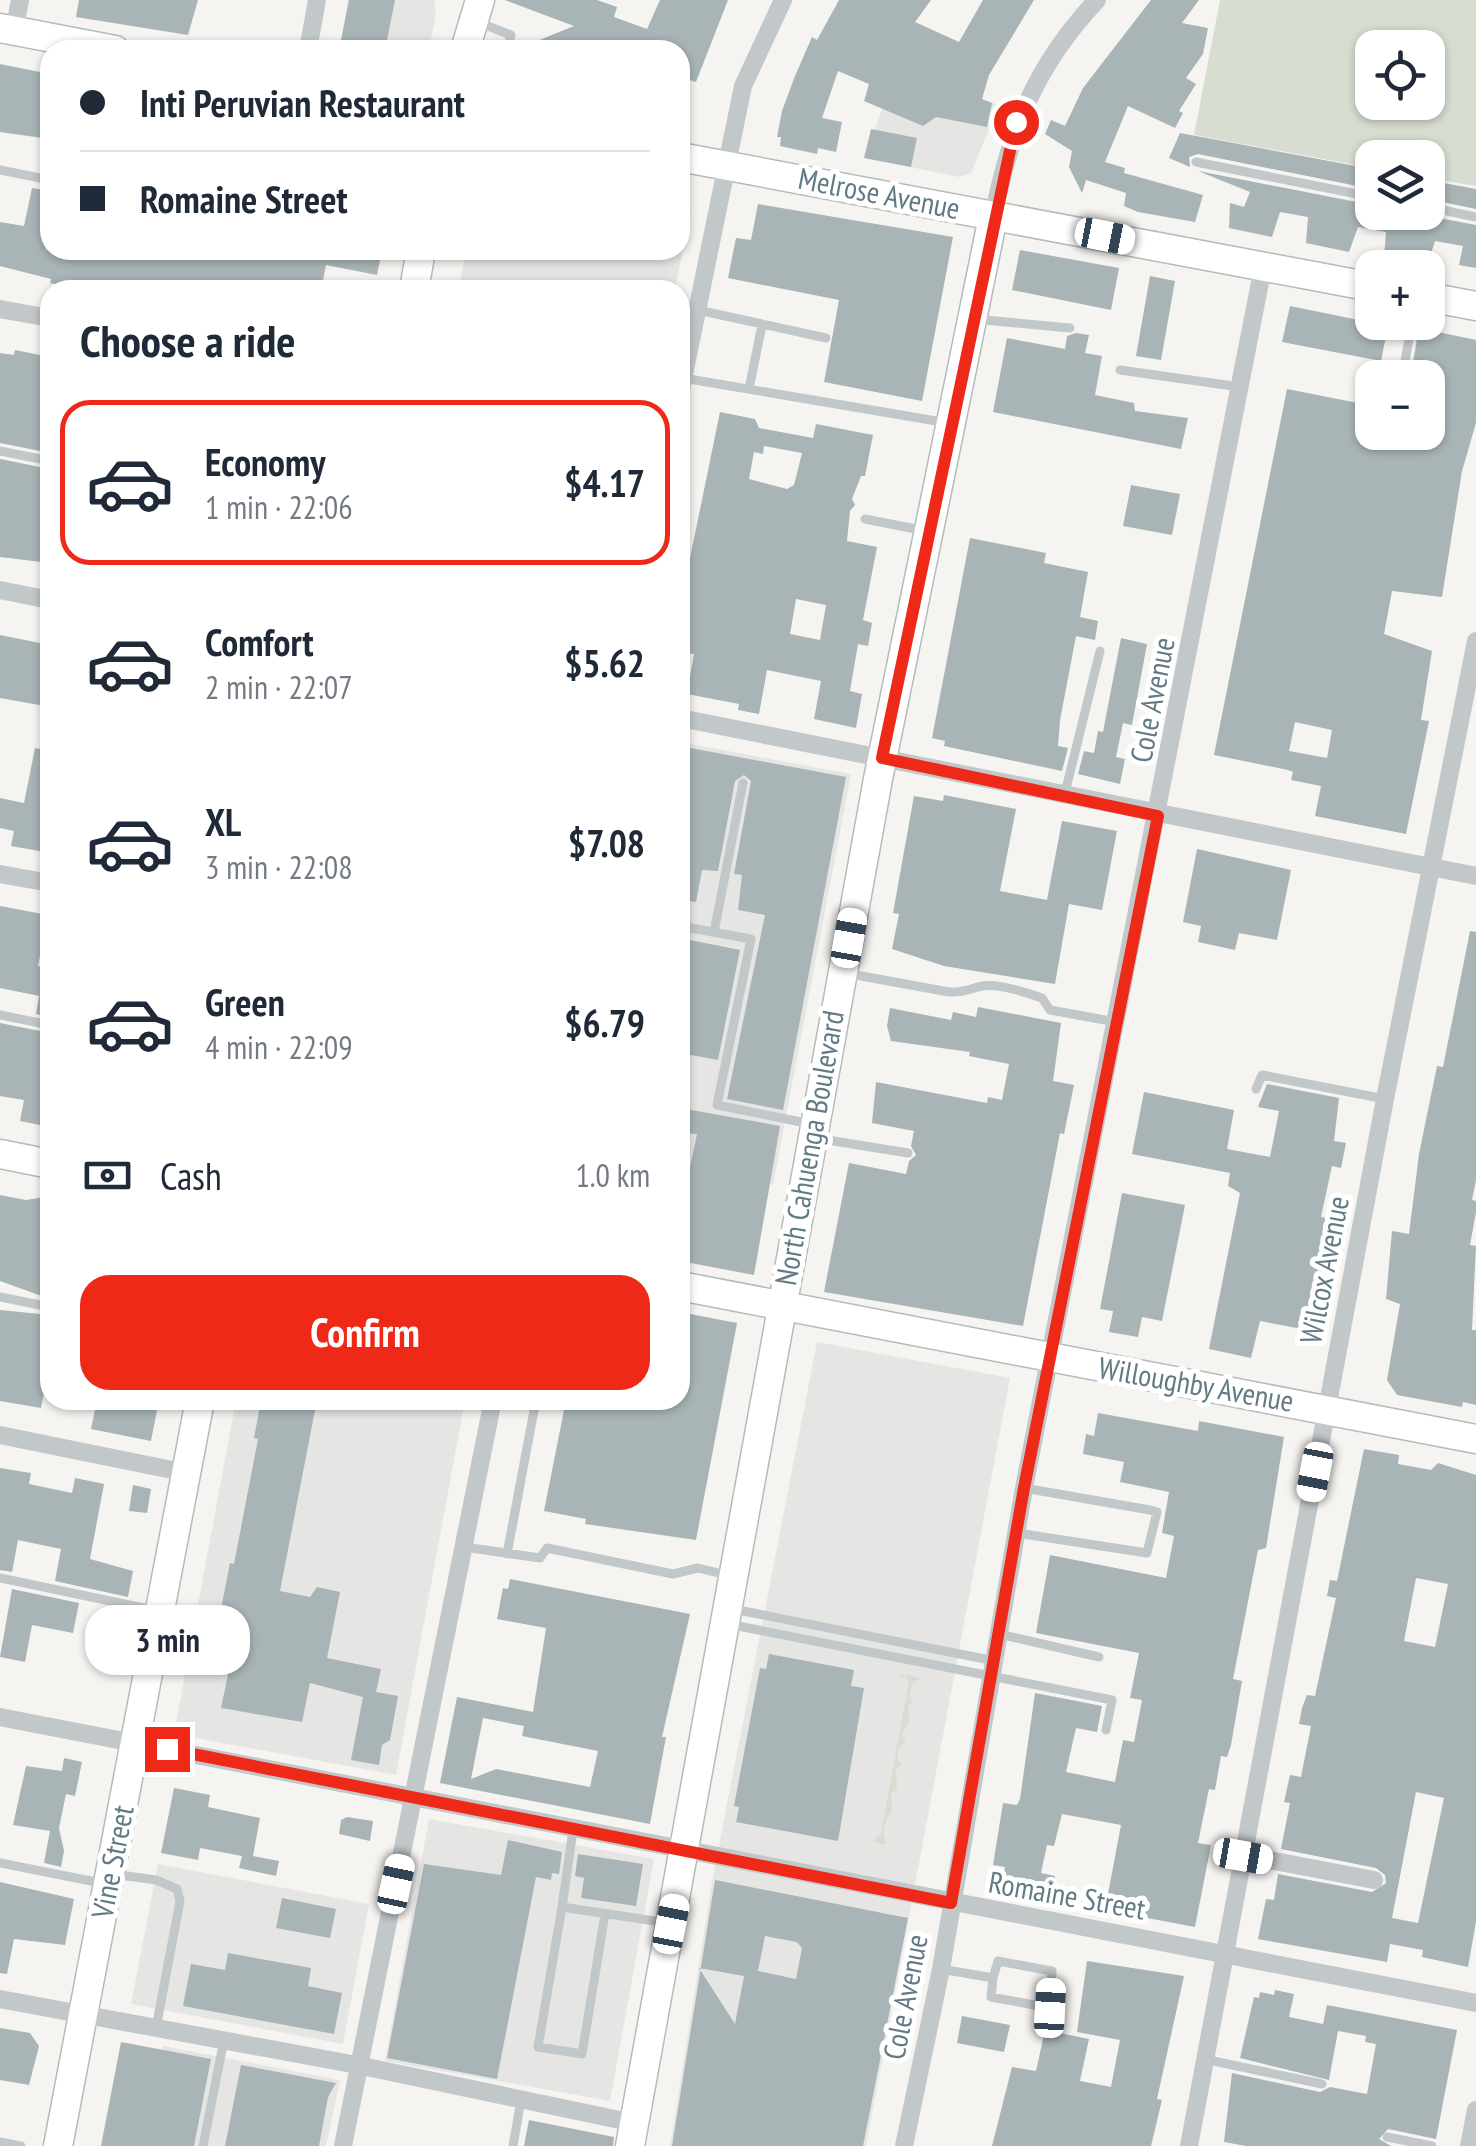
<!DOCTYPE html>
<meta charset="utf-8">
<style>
body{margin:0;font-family:"PT Sans Narrow",sans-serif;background:#f6f6f7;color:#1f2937;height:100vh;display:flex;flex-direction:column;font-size:38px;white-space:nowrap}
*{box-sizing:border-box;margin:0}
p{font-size:32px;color:#747a83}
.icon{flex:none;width:55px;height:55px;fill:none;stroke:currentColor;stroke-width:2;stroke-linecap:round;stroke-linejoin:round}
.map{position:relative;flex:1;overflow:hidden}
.details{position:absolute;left:40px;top:280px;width:650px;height:1130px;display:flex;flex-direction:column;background:#fff;border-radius:30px;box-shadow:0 2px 8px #0004}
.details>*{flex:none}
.hud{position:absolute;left:40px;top:40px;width:650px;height:220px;border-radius:30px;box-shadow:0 2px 8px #0004;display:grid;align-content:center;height:220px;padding:0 40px;background:#fff}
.buttons{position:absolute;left:1355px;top:30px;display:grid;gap:20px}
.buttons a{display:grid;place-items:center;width:90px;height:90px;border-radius:20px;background:#fff;box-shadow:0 2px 8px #0004;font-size:50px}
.end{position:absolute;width:45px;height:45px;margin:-22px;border:12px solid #ee2917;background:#fff;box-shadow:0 0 0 5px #fff}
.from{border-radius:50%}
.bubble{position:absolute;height:70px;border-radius:30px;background:#fff;box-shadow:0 2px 8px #0004;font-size:32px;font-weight:700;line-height:70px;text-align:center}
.car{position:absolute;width:30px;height:60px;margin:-30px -15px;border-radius:12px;box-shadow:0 0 8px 2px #0007;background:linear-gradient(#fff 24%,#345 0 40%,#fff 0 76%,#345 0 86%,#fff 0)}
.hud b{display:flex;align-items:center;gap:35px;height:95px;font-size:38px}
.hud b+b{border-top:2px solid #e0e1e3}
.hud i{width:25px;height:25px;background:#1f2937}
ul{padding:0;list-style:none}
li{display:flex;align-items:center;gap:30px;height:165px;margin:0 20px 15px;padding:0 20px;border:5px solid transparent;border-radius:30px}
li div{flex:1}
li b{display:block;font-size:38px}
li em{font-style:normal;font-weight:700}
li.on{border-color:#ee2917}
li>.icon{width:90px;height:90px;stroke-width:1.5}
h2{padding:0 40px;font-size:45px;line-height:120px}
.pay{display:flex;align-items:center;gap:25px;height:110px;padding:0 40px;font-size:38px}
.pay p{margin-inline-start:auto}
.action{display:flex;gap:20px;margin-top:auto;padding:20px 40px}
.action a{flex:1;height:115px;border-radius:30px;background:#ee2917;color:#fff;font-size:40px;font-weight:700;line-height:115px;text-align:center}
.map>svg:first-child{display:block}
</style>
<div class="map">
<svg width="1476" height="2146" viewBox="0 0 1476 2146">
<rect width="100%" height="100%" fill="#f5f4f1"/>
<!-- built -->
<path fill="#e5e6e4" d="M348 0H434L436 13 429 50H340Z
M897 69 999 105 971 173 960 177 864 158Z
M680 194 689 199 691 208 675 290H459L466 250H680Z
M680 742 851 774 773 1185 680 1167Z
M817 1342 1010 1378 866 2146H670L713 1876Z
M236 1400H465L396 1775 174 1734Z
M429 1819 654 1859 610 2101 385 2061Z
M158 1864 369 1904 343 2044 131 2004Z
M163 2046 340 2080 326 2146H142Z"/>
<!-- green -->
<path fill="#d7ddd1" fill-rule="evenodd" d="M1220 0H1476V186L1428 178V158H1372V168L1194 135ZM1372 48H1428V102H1372Z
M902 1674 921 1678 913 1683 909 1697 913 1702 908 1706 909 1722 902 1735 906 1742 899 1747 897 1758 902 1765 896 1768 897 1789 891 1793 892 1811C884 1819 882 1832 886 1843L893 1840 881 1845 873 1841 881 1834 909 1681 905 1675 896 1681Z"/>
<!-- building -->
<path fill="#a8b4b6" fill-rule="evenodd" d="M79 0H198L188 35 76 17Z
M349 0H395L385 50H339Z
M505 0H597L617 7 614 17 647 29 660 0H728L696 82 680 77V50H515L574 26Z
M839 0H931L915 22 959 42 983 0H1034L989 75 982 99 992 103 987 127 936 117 923 126 864 101 869 84 838 71 822 118 842 122 836 152 818 148 817 154 780 146 781 137H777L782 111 795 76 812 37 817 40Z
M1151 0H1199L1182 23 1208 28 1203 54 1186 78 1196 84 1179 111 1183 113 1175 128 1128 106 1105 162 1125 168 1124 173 1203 195 1195 222 1138 212 1124 206 1126 193 1086 180 1082 193 1069 167 1072 151 1045 134 1051 120 1065 126 1083 88Z
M0 64 45 73 43 82 50 83V139L0 132Z
M871 129 917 138 911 167 864 158Z
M1180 133 1372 169V189L1198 154 1189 157 1190 167 1169 158Z
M1198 171 1372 205V212H1407L1476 225V268L1459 265 1463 246 1435 241 1427 266 1384 258 1386 232 1358 227 1349 252 1306 243 1308 217 1280 212 1272 237 1229 228 1230 203 1244 207 1250 192Z
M1428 180 1476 189V209L1428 199Z
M32 188 50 191 46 250H156L184 257 185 250H229L268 258 269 250H382L377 275 326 265 321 290H87L50 283 51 279 0 266V222L24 226Z
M758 204 953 237 922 401 824 382 839 300 728 278 736 238 751 240Z
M1020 250 1119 268 1111 310 1012 290Z
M1150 276 1175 281 1161 360 1136 356Z
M1290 306 1388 326 1381 361 1282 342Z
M1433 331 1476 340V423L1462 471 1442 597 1392 591 1384 634 1432 651 1421 720 1429 721 1406 834 1315 816 1321 786 1291 780 1293 772 1288 770 1214 755 1287 389 1368 405 1363 432H1428L1432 379 1411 375 1418 332ZM1295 722 1332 730 1327 758 1289 751Z
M1076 333 1089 335 1085 353 1102 356 1095 395 1134 403 1135 411 1188 418 1181 449 993 412 1007 338 1065 349 1067 336Z
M15 350 50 357V453L0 443V353L14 355Z
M720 412 755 419 759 428 813 438 816 424 873 435 865 476H861L852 499 855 505 850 511 847 541 877 547 863 620 872 623 868 646 858 644 850 691 862 694 856 728 814 719 821 681 767 670 759 714 738 710 739 704 687 694 694 654 680 652V607ZM764 446 802 453 794 485 787 489 749 479 754 452 763 454ZM796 599 826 605 820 640 790 634Z
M0 459 50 469V563L0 557Z
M1131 485 1180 494 1172 535 1123 526Z
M970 538 1046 553 1044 563 1088 572 1080 617 1098 621 1095 640 1076 636 1060 720 1058 746 1068 748 1062 771 944 746 945 741 932 738Z
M0 635 50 645V707L0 698Z
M1121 638 1147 644 1132 725 1123 723 1116 757 1125 759 1120 784 1078 774 1084 751 1094 753 1098 731 1103 732Z
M680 746 846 777 783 1110 727 1099 765 915 738 910 742 875 734 874 751 781 744 775 735 781 718 871 702 870 696 902 680 899Z
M35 748 50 751V853L11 846 14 831 0 828V798L24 803Z
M944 795 1016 809 1000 891 1047 900 1062 821 1117 831 1102 910 1069 904 1055 984 944 966 892 949 899 914 893 913 914 796 943 801Z
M1197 849 1291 870 1277 940 1239 933 1235 950 1198 942 1201 926 1183 922Z
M0 906 48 915 38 966 50 968V1017L36 1014 39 996 0 988Z
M1470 931 1476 932V1180L1472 1200 1476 1201V1212L1470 1245 1476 1246 1472 1330H1476V1405L1463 1402 1462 1407 1397 1395 1387 1380 1400 1304 1386 1299 1392 1231 1409 1234 1419 1154 1437 1066 1443 1067Z
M680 938 740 950 718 1060 680 1053Z
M978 1007 1061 1023 1053 1081 1074 1085 1064 1134 1060 1133 1023 1326 824 1292 849 1163 906 1174 909 1161 916 1155 911 1146 914 1131 872 1123 876 1082 987 1103 988 1097 1002 1100 1009 1064 969 1056 970 1052 891 1041 887 1026 890 1008 951 1020 953 1012 976 1017Z
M0 1023 50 1033V1127L20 1121 24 1100 0 1096Z
M1267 1084 1339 1098 1334 1141 1346 1143 1341 1168 1332 1166 1321 1217 1331 1219 1313 1331 1260 1321 1251 1358 1209 1349 1240 1193 1228 1186 1230 1173 1132 1154 1144 1092 1234 1110 1227 1149 1270 1157 1279 1111 1258 1107Z
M680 1108 780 1126 754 1275 680 1261V1171L689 1172 697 1134 680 1133Z
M1122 1193 1185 1205 1162 1321 1142 1317 1138 1337 1109 1332 1113 1311 1100 1309Z
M0 1195 26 1200 50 1196V1299L0 1281Z
M0 1310 50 1315V1363L41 1408 0 1401Z
M680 1312 737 1323 696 1540 585 1524 586 1519 544 1511 566 1400H680Z
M97 1400H159L151 1441 91 1429Z
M265 1400 295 1404 296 1400H317L280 1591 310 1597 317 1587 340 1592 327 1658 381 1669 376 1692 398 1696 390 1740 382 1745 379 1765 351 1760 363 1697 310 1683 302 1722 221 1708 230 1665 194 1658 204 1605 221 1609 230 1563 234 1564 258 1439 254 1438 260 1406 264 1407Z
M1098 1413 1198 1431 1199 1421 1284 1437 1266 1548 1258 1550 1233 1679 1242 1681 1231 1745 1227 1757 1221 1756 1215 1790 1209 1789 1198 1843 1211 1845 1195 1927 1105 1910 1121 1825 1062 1814 1054 1846 1047 1845 1041 1873 1055 1876 1051 1896 1001 1887 1005 1867 993 1865 1003 1803 1017 1805 1020 1799 1035 1693 1102 1706 1097 1732 1076 1728 1066 1772 1115 1782 1123 1740 1134 1742 1142 1700 1130 1698 1139 1653 1036 1633 1050 1555 1166 1578 1174 1536 1162 1533 1169 1492 1120 1482 1124 1462 1083 1454 1086 1434 1094 1436Z
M1364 1449 1399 1455 1398 1464 1431 1470 1438 1463 1476 1475V1922L1468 1967 1422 1957 1423 1950 1390 1944 1387 1962 1258 1939 1266 1899 1274 1900 1278 1874 1372 1892 1386 1883 1385 1875 1376 1868 1281 1849 1290 1803 1284 1802 1290 1775 1301 1777 1311 1726 1299 1724 1302 1708 1307 1695 1315 1696 1336 1598 1327 1596 1330 1580 1337 1581ZM1416 1578 1448 1584 1435 1647 1404 1641ZM1416 1792 1444 1798 1418 1923 1392 1918Z
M0 1468 31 1473 29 1484 72 1493 75 1478 104 1484 90 1559 133 1571 128 1597 55 1581 61 1549 18 1540 12 1572 0 1570Z
M133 1485 151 1489 147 1513 129 1511Z
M510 1579 690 1614 662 1737H666L650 1824 440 1783 457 1697 533 1712 546 1628 497 1619 503 1588 508 1589ZM483 1718 524 1726 522 1736 598 1751 590 1787 496 1769 471 1779Z
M12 1589 79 1603 73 1633 32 1625 25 1662 0 1657Z
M769 1654 854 1670 851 1686 864 1688 838 1841 736 1822 739 1807 734 1806 760 1668 766 1669Z
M64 1758 82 1762 75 1796 66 1794 59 1828 64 1851 61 1867 44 1863 50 1831 13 1825 26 1766 62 1771Z
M174 1788 210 1795 208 1807 260 1818 253 1856 279 1861 276 1876 239 1868 242 1856 200 1848 198 1860 161 1853Z
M347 1817 373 1821 370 1841 339 1834 341 1820Z
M508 1840 562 1852 559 1874 552 1873 551 1880 536 1877 497 2079 387 2058 424 1864 501 1875Z
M578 1854 643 1864 636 1906 581 1898 584 1878 575 1876Z
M715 1880 908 1918 863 2146H672ZM765 1936 797 1942 802 1948 796 1979 758 1971ZM699 1968 744 1976 735 2024Z
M0 1882 74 1899 65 1945 14 1939 7 1974 0 1973Z
M282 1898 336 1909 330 1938 276 1928Z
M228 1953 311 1968 308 1986 342 1993 334 2034 183 2006 191 1964 225 1970Z
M1087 1961 1184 1976 1157 2099 1162 2100 1151 2146H992L1012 2067 1036 2071 1045 2030 1089 2039 1080 2081 1111 2087 1120 2040 1077 2032Z
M1275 1990 1294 1994 1289 2017 1323 2024 1327 2005 1457 2030 1436 2139 1388 2129 1379 2139 1391 2146H1246L1224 2142 1232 2073 1320 2092 1330 2087 1367 2094 1376 2044 1365 2042 1366 2036 1338 2031 1329 2080 1240 2058 1254 1997 1259 1998 1260 1992 1274 1995Z
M962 2016 1010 2025 1004 2052 957 2043Z
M0 2028 30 2033 39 2046 29 2085 0 2080Z
M121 2042 211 2059 194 2146H101Z
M241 2065 336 2083 328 2097 319 2146H225Z
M529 2120 614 2137 613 2146H524Z"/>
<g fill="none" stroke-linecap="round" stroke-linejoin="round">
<defs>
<path id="secondary" d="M0 28 115 50
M465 50 480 0
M680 157 1372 287
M414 290 421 250
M1428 297 1476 306
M0 1154 50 1164
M680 1286 1476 1439
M58 2146 200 1400
M630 2146 878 779 993 217"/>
</defs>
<!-- secondary casing -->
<use href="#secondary" stroke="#b4bbbe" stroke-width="31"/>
<!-- lane -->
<path stroke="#c2c7c9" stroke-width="9" d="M480 23 511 35 507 50
M1196 162 1372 197
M0 170 50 180
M1428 207 1476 217
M698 310 826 338
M974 319 1070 328
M1120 370 1240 387
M683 378 948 423
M1402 378 1412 322
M749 389 762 325
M0 451 50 461
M865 519 926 531
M1065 793 1100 651
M680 926 751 939 717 1105 811 1124
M714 932 743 783
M845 973 949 992C963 993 969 989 982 986 998 983 1028 993 1042 998L1050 1010 1116 1022
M0 1015 50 1025
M1256 1089 1262 1075 1385 1099
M815 1138 908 1153
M0 1297 50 1307
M1017 1533 1147 1553 1157 1512 1150 1510 1024 1488
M464 1547 540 1558 547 1548 673 1574 698 1568 731 1576
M507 1554 536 1400
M0 1578 158 1611
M733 1609 995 1661
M728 1624 1112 1700 1106 1730
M999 1634 1099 1657
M573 1830 562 1907 668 1923
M0 1863 106 1884
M113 1874 156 1880 177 1889 180 1901 156 2028
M562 1907 538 2047 582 2054 605 1914
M941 1969 993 1978 991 1997 1050 2008 1052 1971 998 1961 993 1978
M1204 2059 1322 2084
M1387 2137 1432 2146
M0 2142 21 2146
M203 2146 224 2040
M513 2146 521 2100"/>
<!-- street -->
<path stroke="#c2c7c9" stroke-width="18" d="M14 31 20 0
M308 50 317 0
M993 217C1011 128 1035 66 1097 0
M0 309 50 318
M680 394 743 86 783 0
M0 590 50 600
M680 718 1476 876
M0 874 50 883
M0 1435 187 1473
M0 1717 1476 2003
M1243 1855 1374 1880
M0 1999 357 2065 634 2123
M343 2146 493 1400
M904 2146 941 1969 1024 1488 1263 267
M1189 2146 1385 1099 1476 641
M1469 2146 1476 2110"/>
<!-- secondary -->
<use href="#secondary" stroke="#fff" stroke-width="28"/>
</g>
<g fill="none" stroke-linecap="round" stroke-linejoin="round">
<!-- route -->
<path stroke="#ee2917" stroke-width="12" d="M167 1749 951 1903 1024 1488 1158 816 882 758 1016 122"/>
</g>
<g text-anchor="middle" stroke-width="10" stroke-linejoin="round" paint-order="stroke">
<!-- street labels -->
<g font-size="30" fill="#627a84" stroke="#fff">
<text transform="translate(879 194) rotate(11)" y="10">Melrose Avenue</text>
<text transform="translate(1153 700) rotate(-79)" y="10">Cole Avenue</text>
<text transform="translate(810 1148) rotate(-80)" y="10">North Cahuenga Boulevard</text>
<text transform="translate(1325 1270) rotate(-79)" y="10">Wilcox Avenue</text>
<text transform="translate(1196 1385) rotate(10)" y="10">Willoughby Avenue</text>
<text transform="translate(113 1862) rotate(-79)" y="10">Vine Street</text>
<text transform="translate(1067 1896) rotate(10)" y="10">Romaine Street</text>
<text transform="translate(906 1997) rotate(-79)" y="10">Cole Avenue</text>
</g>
</g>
</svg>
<div class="buttons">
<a><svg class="icon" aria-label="locate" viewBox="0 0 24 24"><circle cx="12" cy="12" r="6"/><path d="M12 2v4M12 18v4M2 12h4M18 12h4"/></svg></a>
<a><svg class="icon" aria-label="layers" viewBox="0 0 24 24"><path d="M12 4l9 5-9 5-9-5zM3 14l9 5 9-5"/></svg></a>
<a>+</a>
<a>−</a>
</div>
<i class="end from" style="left:1016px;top:122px"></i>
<i class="end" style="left:167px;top:1749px"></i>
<div class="bubble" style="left:85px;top:1605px;width:165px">3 min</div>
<i class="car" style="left:1105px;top:236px;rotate:101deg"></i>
<i class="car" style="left:849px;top:938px;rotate:10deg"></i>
<i class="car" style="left:1315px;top:1472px;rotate:191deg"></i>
<i class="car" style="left:1243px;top:1856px;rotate:100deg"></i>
<i class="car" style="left:396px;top:1884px;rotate:12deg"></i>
<i class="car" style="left:671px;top:1924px;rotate:11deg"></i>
<i class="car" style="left:1050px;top:2008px;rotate:3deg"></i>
<div class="hud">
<b><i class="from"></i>Inti Peruvian Restaurant</b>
<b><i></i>Romaine Street</b>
</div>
<section class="details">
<h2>Choose a ride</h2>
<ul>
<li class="on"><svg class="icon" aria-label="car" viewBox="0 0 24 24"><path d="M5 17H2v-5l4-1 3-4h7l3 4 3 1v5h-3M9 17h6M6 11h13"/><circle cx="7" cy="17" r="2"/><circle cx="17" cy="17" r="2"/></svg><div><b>Economy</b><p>1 min · 22:06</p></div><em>$4.17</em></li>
<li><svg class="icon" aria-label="car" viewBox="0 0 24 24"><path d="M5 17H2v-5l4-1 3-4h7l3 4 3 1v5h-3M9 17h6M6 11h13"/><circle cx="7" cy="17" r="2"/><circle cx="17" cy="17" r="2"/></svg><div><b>Comfort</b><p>2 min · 22:07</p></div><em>$5.62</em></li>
<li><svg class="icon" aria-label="car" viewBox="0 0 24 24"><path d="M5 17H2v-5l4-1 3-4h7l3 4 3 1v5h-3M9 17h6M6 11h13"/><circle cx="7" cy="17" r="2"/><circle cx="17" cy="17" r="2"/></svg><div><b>XL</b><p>3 min · 22:08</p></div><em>$7.08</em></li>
<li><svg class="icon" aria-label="car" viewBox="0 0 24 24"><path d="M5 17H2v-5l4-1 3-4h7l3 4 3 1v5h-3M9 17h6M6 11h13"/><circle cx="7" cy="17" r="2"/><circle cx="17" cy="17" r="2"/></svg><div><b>Green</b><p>4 min · 22:09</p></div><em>$6.79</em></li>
</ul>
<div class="pay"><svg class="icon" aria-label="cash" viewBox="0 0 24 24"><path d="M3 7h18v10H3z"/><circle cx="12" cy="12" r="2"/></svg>Cash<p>1.0 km</p></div>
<div class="action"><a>Confirm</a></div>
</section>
</div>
